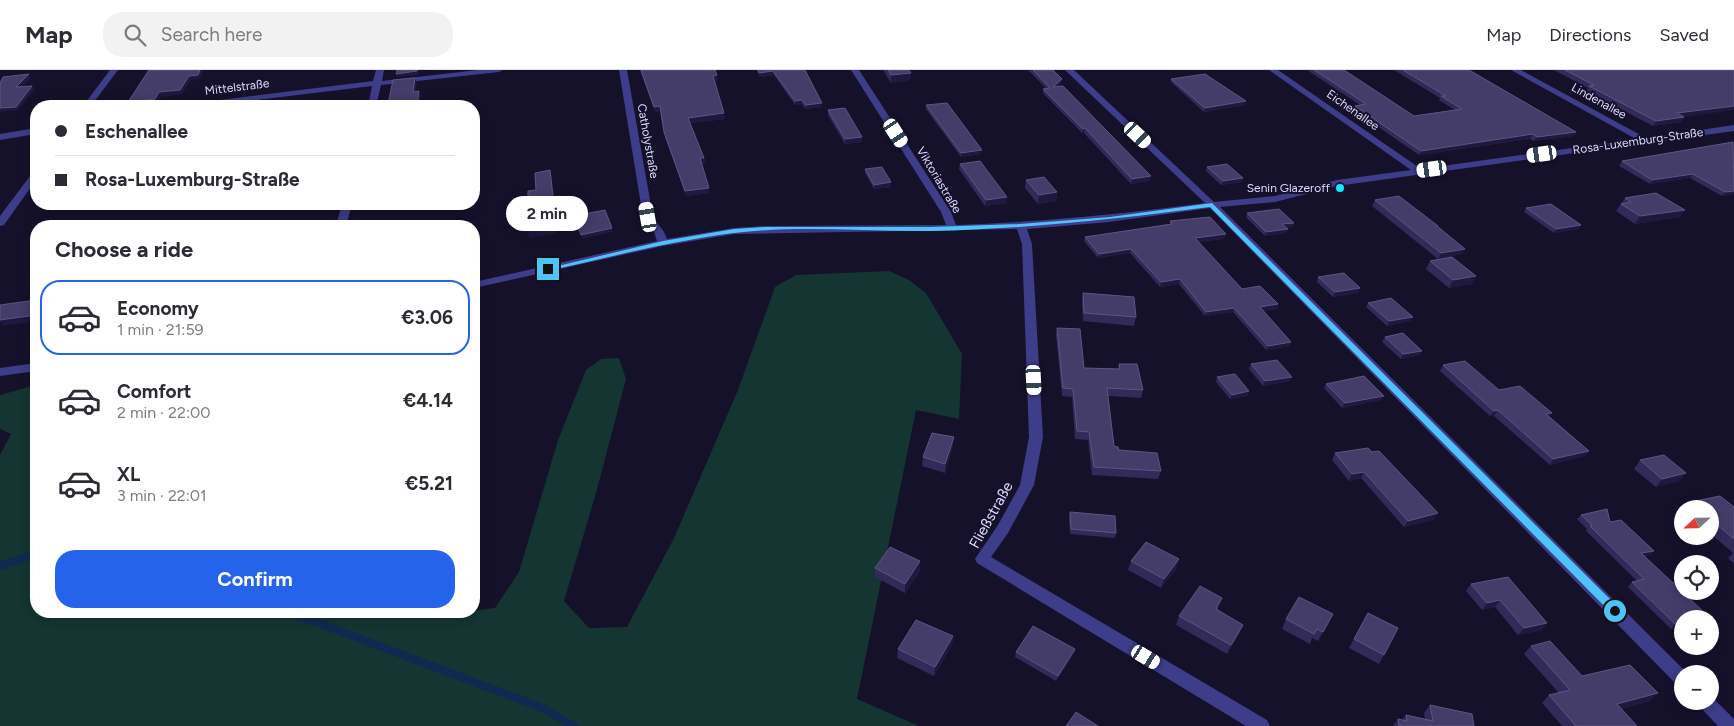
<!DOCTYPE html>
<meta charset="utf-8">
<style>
body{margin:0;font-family:Figtree,sans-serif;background:#f2f2f3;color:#2b2b33;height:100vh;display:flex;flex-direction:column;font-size:19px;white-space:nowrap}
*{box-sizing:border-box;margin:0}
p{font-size:16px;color:#7c7c81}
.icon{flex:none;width:28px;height:28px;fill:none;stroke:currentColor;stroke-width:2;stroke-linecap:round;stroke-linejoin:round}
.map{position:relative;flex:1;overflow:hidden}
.details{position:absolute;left:30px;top:150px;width:450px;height:398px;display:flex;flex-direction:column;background:#fff;border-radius:20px;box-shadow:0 2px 12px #0003}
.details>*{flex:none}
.hud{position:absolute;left:30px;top:30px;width:450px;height:110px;border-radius:20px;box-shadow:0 2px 12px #0003;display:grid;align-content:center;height:110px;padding:0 25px;background:#fff}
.needle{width:32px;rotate:248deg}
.tools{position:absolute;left:1674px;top:430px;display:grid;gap:10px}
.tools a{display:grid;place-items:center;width:45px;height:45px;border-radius:50%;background:#fff;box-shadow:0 2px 12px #0003;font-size:25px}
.end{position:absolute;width:22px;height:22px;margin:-11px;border:6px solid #4fc3f7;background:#111;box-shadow:0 0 0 2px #111}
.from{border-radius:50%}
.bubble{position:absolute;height:35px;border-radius:18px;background:#fff;box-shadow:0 2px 12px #0003;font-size:16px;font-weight:700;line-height:35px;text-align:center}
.car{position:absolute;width:15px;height:30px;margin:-15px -8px;border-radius:6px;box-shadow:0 0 4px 1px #0007;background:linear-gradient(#fff 24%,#345 0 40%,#fff 0 76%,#345 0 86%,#fff 0)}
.hud b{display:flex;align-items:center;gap:18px;height:48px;font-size:19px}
.hud b+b{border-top:1px solid #e1e1e2}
.hud i{width:12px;height:12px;background:#2b2b33}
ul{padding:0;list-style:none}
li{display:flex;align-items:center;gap:15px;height:75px;margin:0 10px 8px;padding:0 15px;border:2px solid transparent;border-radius:20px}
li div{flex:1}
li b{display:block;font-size:19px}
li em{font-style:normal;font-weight:700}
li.on{border-color:#2563eb}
li>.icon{width:45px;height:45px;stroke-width:1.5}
h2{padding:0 25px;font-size:22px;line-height:60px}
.cta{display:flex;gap:10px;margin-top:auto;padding:10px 25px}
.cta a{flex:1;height:58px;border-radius:20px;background:#2563eb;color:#fff;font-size:20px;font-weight:700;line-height:58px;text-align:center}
header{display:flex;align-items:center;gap:30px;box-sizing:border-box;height:70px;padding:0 25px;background:#fff;border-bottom:1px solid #e1e1e2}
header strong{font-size:24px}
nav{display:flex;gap:28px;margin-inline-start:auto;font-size:18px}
.search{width:350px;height:45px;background:#f2f2f3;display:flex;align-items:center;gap:12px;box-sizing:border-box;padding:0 18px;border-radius:20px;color:#7c7c81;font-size:19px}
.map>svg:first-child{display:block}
</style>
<header>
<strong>Map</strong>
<div class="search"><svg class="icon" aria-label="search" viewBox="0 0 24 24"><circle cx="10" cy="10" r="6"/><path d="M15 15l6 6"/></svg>Search here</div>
<nav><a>Map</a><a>Directions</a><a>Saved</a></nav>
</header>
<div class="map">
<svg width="1734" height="656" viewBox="0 0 1734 656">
<rect width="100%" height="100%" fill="#15112b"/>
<!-- green -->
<path fill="#143532" d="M889 201 909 210 926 223 962 284 959 349 916 340 857 629 919 656H0V385L11 364 0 359V325L36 315V541H437L438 545 495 538 519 502 558 370 586 300 601 289 619 288 626 309 596 423 564 531 589 558 627 557 674 468 738 320 775 217 796 205Z"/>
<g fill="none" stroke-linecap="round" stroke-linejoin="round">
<!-- stream -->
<path stroke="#0f2a50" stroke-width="8" d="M0 496 36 484
M293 541 300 546 540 637 574 656"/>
<!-- minor -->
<path fill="#3d3d89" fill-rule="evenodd" d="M110 0H118L91 36H83Z
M376 0H384L382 11 478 0H503L499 2 381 15 376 36H368L372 16 206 36H184L188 34 373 11Z
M619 0H627L653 147 664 162 667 169 734 158 765 156 946 155 941 142 851 0H859L951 142 956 155C1040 152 1122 144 1205 133L1065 0H1074L1214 132 1275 126 1337 110 1411 100 1269 0H1278L1421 99 1636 69 1511 0H1521L1646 68 1734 55V61L1337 116 1275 132 1220 137 1688 604H1682V616L1676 614 1210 138 1109 152 1027 159 1032 174 1043 367 1034 415 1008 463 991 487 1267 650 1270 656H1246L977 493 975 489 998 455 1020 415 1029 367 1022 174 1017 159 734 164 663 176 474 218V212L657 171 654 162 643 147Z
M36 58V64L0 70V64Z
M36 101V110L4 155 0 156V146L33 102Z
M342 134H352L346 156H336Z
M36 293V301L0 306V298Z
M1710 625 1734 649V656H1718L1699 636 1697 631H1710Z"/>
</g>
<!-- wall -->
<path fill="#322a59" d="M640 0H715L718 11H715L725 49 690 53 704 88 705 93 702 94 709 123 686 126 665 67 660 41 655 42Z
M757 0H805L822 37 806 39 802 34 795 35 774 5 760 7Z
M883 0H909L911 3 910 10 891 13Z
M1028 0H1053L1061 14 1058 17 1150 111 1131 114 1084 63H1082L1043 23V19L1046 18Z
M1307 0H1344L1414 46 1455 40 1439 30 1440 28 1394 0H1469L1574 66 1534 71 1530 69 1419 85 1354 40 1355 36 1360 35Z
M1554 0H1734L1684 47 1681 52 1653 56 1586 21 1588 18Z
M1171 9 1245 35 1204 42 1171 12Z
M926 35 981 84 961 87 926 39Z
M828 40 862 72 845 74 828 45Z
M1733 72 1734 124 1722 126 1690 108 1650 114 1619 96 1622 91Z
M960 94 1007 127V133L985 136 959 99Z
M1207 97 1242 112 1221 115 1206 101Z
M865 99 891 112V117L874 119 865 103Z
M1026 110 1057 122 1056 131 1038 134 1025 118Z
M1625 128 1680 147 1635 154 1616 141Z
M1375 130 1438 156V157L1462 184 1438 189 1372 136Z
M1526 138 1579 159 1554 163 1524 142Z
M1247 143 1294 153 1292 157 1286 158 1288 159 1286 163 1265 166 1246 147Z
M1170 151 1226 164 1224 169 1198 172 1242 219 1278 234 1277 239 1263 241 1290 276 1266 280 1233 242 1205 246 1179 214 1160 217 1130 183 1098 188 1084 171 1085 167 1170 154Z
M1430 191 1472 214 1449 218 1426 199Z
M1318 207 1360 218 1358 223 1333 227 1317 212Z
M1083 223 1136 247 1134 256 1083 251 1082 232Z
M1368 233 1413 247 1410 251 1387 256 1366 237Z
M1057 258 1084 298 1118 299 1119 294 1143 320 1141 328 1108 326 1114 376 1119 380 1161 401 1158 409 1092 405 1088 370 1075 369 1072 327 1062 326 1056 265Z
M1385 267 1420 285 1401 289 1382 272Z
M1251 294 1290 311 1263 316 1249 299Z
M1443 295 1499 320 1589 381 1585 386 1550 395 1494 346H1490L1440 301Z
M1217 307 1248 326 1230 329 1216 312Z
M1326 314 1381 330 1342 338 1324 318Z
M953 376 945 403 922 396 923 387Z
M1368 378 1434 450 1404 457 1361 408 1349 411 1332 390 1335 383Z
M1640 390 1686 403 1679 411 1656 417 1634 399Z
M1691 432 1734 437V494L1728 488 1733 483 1710 463V439H1685Z
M1070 442 1116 463 1115 468 1070 464 1069 447Z
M1581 445 1610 452 1654 481 1650 485 1644 486 1673 513 1693 526 1690 530 1708 546 1705 549H1682V556L1671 559 1628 517 1632 512 1637 511 1586 461 1587 459 1577 449Z
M920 491V501L905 523 875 507V498Z
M1131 491 1176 499 1161 518 1128 500Z
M1508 507 1542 560 1518 565 1495 537 1482 540 1466 521 1471 514Z
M1219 537 1217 540 1243 555 1239 564 1227 584 1176 555 1179 546Z
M1368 543 1384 585 1379 594 1349 578Z
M1333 544 1318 571 1312 568 1310 574 1282 559 1286 549Z
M953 566 952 575 934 606 897 588 898 579Z
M1531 576 1582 606 1650 631 1621 639 1637 656H1562L1542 633 1549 625 1559 623 1524 584Z
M1075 579 1074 584 1056 611 1015 587 1016 582Z
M1430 635 1474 656H1393L1398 649 1402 650 1406 645 1425 649 1424 643Z"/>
<!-- shaded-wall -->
<path fill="#1f183f" d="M200 0H204L200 9 191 10 182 24 161 27 157 33 131 36 128 32 159 22Z
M417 0H419L418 5 397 7 396 4Z
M773 1 774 5 760 7 759 3Z
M911 3 910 10 891 13V5Z
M29 4 31 8 19 21 16 17Z
M717 5 718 11H714L713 6Z
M415 8 417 13 415 27 413 22Z
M1062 9 1061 14 1052 22 1053 17Z
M32 16 35 19 18 40 0 42V38Z
M419 21 421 26 419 36H417Z
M802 30V34L795 35V31Z
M1246 31 1245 35 1204 42 1205 38Z
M398 33 399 36H389L388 34Z
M822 33V37L806 39V35Z
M660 36V41L655 42 654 37Z
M1734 36V40L1684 47 1681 52 1653 56 1656 51 1677 43Z
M724 43 725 49 689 53 688 48Z
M1085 58 1084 63H1082L1083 59Z
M1576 62 1574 66 1534 71 1537 67Z
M1533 64 1530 69 1419 85 1421 81Z
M862 67V72L845 74V69Z
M982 80 981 84 961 87V83Z
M700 88H704L705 93 701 94Z
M550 100 552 108 556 143V164L529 168 527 160Z
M1693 104 1690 108 1650 114 1652 110Z
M1151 106 1150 111 1131 114 1132 109Z
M1243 108 1242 112 1221 115 1223 111Z
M891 112V117L874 119V115Z
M709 118V123L686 126 685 121Z
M1734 121V124L1722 126 1725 122Z
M1057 122 1056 131 1038 134 1039 125Z
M1007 127V133L985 136 986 130Z
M1685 140 1680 147 1635 154 1640 146Z
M1294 153 1292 157 1281 159 1282 154Z
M1581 155 1579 159 1554 163 1556 159Z
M612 158 613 162 582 169 581 165Z
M1288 159 1286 163 1265 166 1266 162Z
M1226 164 1224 169 1194 172 1195 168Z
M1131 179 1130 183 1098 188 1099 184Z
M1465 179 1462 184 1438 189 1441 183Z
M1476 206 1472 214 1449 218 1453 210Z
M1180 209 1179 214 1160 217 1161 212Z
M1360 218 1358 223 1333 227 1335 222Z
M1278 234 1277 239 1258 242 1260 237Z
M1234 238 1233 242 1205 246 1206 242Z
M36 245V251L3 256 0 252V250Z
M1413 247 1410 251 1387 256 1389 251Z
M1291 272 1290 276 1266 280 1268 276Z
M1422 281 1420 285 1401 289 1403 284Z
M1292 307 1290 311 1263 316 1265 311Z
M1249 321 1248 326 1230 329 1232 325Z
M1384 326 1381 330 1342 338 1345 333Z
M1498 340 1494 346H1490L1494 341Z
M1552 343 1549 348 1546 344Z
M954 367 953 376 945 403V394Z
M1589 381 1585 386 1550 395 1553 389Z
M1364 402 1361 408 1349 411 1352 404Z
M1686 403 1679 411 1656 417 1662 409Z
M1438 443 1434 450 1404 457 1408 451Z
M1654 481 1650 485 1637 488 1641 483Z
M1179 489 1176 499 1161 518 1164 509Z
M920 491V501L905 523V514Z
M1500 530 1495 537 1482 540 1487 533Z
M1708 546 1705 549H1696Z
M1682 552V556L1671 559 1675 554Z
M1547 553 1542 560 1518 565 1524 558Z
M1243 555 1239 564 1227 584 1231 575Z
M953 566 952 575 934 606 935 597Z
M1075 579 1074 584 1056 611 1058 606Z
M1658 623 1650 631 1609 642 1617 634Z"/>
<!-- building -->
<path fill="#443d6a" stroke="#5c5682" d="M149 0H200L198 5 189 6 180 20 159 22 155 29 128 32Z
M397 0H417V1L396 4Z
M641 0H715L717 5 713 6 724 43 688 48 704 88H700L709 118 685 121 664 62 660 36 654 37Z
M758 0H805L822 33 806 35 802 30 795 31 773 1 759 3Z
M888 0H909L911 3 891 5Z
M1033 0H1053L1062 9 1053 17 1063 16 1151 106 1132 109 1085 58 1083 59 1043 19 1050 18Z
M1314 0H1344L1414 46 1462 39 1441 26H1446L1403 0H1469L1576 62 1537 67 1533 64 1421 81 1355 36 1366 34Z
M1565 0H1734V36L1677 43 1684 47 1656 51 1589 16 1594 15Z
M29 4 16 17 32 16 16 37 0 38V13L3 7Z
M1205 4 1246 31 1205 38 1171 9Z
M415 8 413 22 419 21 417 36H397L398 33 388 34 393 10Z
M322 32 321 36H287Z
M947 33 982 80 961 83 926 35Z
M845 38 862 67 845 69 828 40Z
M1733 72 1734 121 1725 122 1693 104 1652 110 1622 91Z
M980 91 1007 127 986 130 960 94Z
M1227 94 1243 108 1223 111 1207 97Z
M882 97 891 112 874 115 865 99Z
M550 100 554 136V156L527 160 528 121 536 120 535 103Z
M1044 107 1057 122 1039 125 1026 110Z
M1656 123 1685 140 1640 146 1621 134 1631 132 1625 128Z
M1399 126 1438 156H1437L1465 179 1441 183 1375 130Z
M1551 134 1581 155 1556 159 1526 138Z
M1279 139 1294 153 1282 154 1288 159 1266 162 1247 143Z
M605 140 612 158 581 165 574 146Z
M1210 147 1226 164 1195 168 1242 219 1260 216 1278 234 1260 237 1291 272 1268 276 1234 238 1206 242 1180 209 1161 212 1131 179 1099 184 1085 167 1172 154 1170 151Z
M1452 187 1476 206 1453 210 1430 191Z
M1344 203 1360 218 1335 222 1318 207Z
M1083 223 1134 227 1136 247 1084 243Z
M1391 228 1413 247 1389 251 1368 233Z
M36 230V245L0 250V235Z
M1057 258 1080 259 1084 298 1120 299 1119 294H1137L1143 320 1107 318 1114 376 1118 377 1119 380 1157 383 1161 401 1094 397 1089 362 1077 361 1073 319 1063 318Z
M1403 263 1422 281 1403 284 1385 267Z
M1277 290 1292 307 1265 311 1251 294Z
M1465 291 1499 320 1520 316 1552 343 1546 344 1589 381 1553 389 1498 340 1494 341 1443 295Z
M1235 304 1249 321 1232 325 1217 307Z
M1364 306 1384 326 1345 333 1326 314Z
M932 363 954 367 945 394 923 387Z
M1368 378 1372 382 1379 381 1438 443 1408 451 1364 402 1352 404 1335 383Z
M1664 385 1686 403 1662 409 1640 390Z
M1720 426 1734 437V469L1710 449V439H1698L1691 432Z
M1607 439 1610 452 1621 450 1654 481 1641 483 1673 513 1678 512 1682 516V521H1688L1693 526 1688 527 1708 546 1696 549H1682V552L1675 554 1632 512 1644 509 1590 456 1592 455 1581 445Z
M1070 442 1115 446 1116 463 1071 459Z
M1146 472 1179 489 1164 509 1131 491Z
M890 477 920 491 905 514 875 498Z
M1508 507 1547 553 1524 558 1500 530 1487 533 1471 514Z
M1200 516 1222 528 1216 539 1243 555 1231 575 1179 546Z
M1299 527 1333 544 1323 562 1317 559 1314 564 1286 549Z
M1368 543 1398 558 1384 585 1354 569Z
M916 550 953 566 935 597 898 579Z
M1033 556 1075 579 1058 606 1016 582Z
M1550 571 1582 606 1630 595 1658 623 1617 634 1637 656H1576L1549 625 1570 620 1531 576Z
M1430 635 1472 644 1474 656H1399L1398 649 1407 651 1406 645 1433 651Z
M1076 642 1098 656H1066Z"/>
<!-- route -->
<path fill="#4fc3f7" d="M1212 133 1619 538V544H1612L1210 137C1117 149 1025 159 931 161 867 162 797 155 734 163 671 171 610 187 548 201L545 199 663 171 734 159 765 157H930L1020 154 1110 147Z"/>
<!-- markers -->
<circle fill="#08eefd" stroke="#15112b" stroke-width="2" cx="1340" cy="118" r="5"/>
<g text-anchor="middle" stroke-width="4" stroke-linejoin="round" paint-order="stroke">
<!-- far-street labels -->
<g font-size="12" fill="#dedbff" stroke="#15112b">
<text transform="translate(237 17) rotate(-7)" y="4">Mittelstraße</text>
<text transform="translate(1599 31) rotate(29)" y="4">Lindenallee</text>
<text transform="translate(1353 40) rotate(35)" y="4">Eichenallee</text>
<text transform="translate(648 71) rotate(80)" y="4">Catholystraße</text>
<text transform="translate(1638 71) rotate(-8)" y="4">Rosa-Luxemburg-Straße</text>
<text transform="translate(939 110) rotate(59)" y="4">Viktoriastraße</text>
</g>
<!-- far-poi labels -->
<g font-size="12" fill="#dedbff" stroke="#15112b" text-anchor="end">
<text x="1330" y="122">Senin Glazeroff</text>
</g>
<!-- street labels -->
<g font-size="15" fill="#dedbff" stroke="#15112b">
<text transform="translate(991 445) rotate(-61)" y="5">Fließstraße</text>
</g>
</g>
</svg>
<div class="tools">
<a><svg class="needle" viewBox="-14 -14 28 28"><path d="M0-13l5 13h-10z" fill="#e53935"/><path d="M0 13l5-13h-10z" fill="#7c7c81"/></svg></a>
<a><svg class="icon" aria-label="locate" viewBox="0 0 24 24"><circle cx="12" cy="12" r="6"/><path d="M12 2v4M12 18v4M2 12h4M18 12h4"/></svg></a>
<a>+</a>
<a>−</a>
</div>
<i class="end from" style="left:1615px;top:541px"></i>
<i class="end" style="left:548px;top:199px"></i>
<div class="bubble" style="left:506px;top:126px;width:82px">2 min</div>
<i class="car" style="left:896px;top:63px;rotate:147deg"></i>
<i class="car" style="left:1138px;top:65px;rotate:133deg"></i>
<i class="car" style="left:1542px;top:84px;rotate:262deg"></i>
<i class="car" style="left:1432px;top:99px;rotate:262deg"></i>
<i class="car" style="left:648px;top:147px;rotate:350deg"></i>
<i class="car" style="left:1034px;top:310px;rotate:177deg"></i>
<i class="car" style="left:1146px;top:587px;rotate:121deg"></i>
<div class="hud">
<b><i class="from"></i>Eschenallee</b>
<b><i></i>Rosa-Luxemburg-Straße</b>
</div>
<section class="details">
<h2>Choose a ride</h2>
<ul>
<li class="on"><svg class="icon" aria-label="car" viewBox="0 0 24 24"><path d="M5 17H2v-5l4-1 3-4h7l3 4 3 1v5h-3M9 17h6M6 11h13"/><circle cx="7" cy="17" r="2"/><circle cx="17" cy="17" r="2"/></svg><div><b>Economy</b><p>1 min · 21:59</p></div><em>€3.06</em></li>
<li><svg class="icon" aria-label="car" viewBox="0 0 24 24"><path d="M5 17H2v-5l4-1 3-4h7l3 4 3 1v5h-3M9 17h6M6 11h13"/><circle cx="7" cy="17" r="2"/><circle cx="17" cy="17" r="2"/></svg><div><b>Comfort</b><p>2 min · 22:00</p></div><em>€4.14</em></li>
<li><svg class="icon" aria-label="car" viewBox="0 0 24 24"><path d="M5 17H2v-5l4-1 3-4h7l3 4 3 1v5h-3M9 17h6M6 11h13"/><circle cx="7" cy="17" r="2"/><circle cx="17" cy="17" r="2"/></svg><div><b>XL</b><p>3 min · 22:01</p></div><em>€5.21</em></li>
</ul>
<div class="cta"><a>Confirm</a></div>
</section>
</div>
